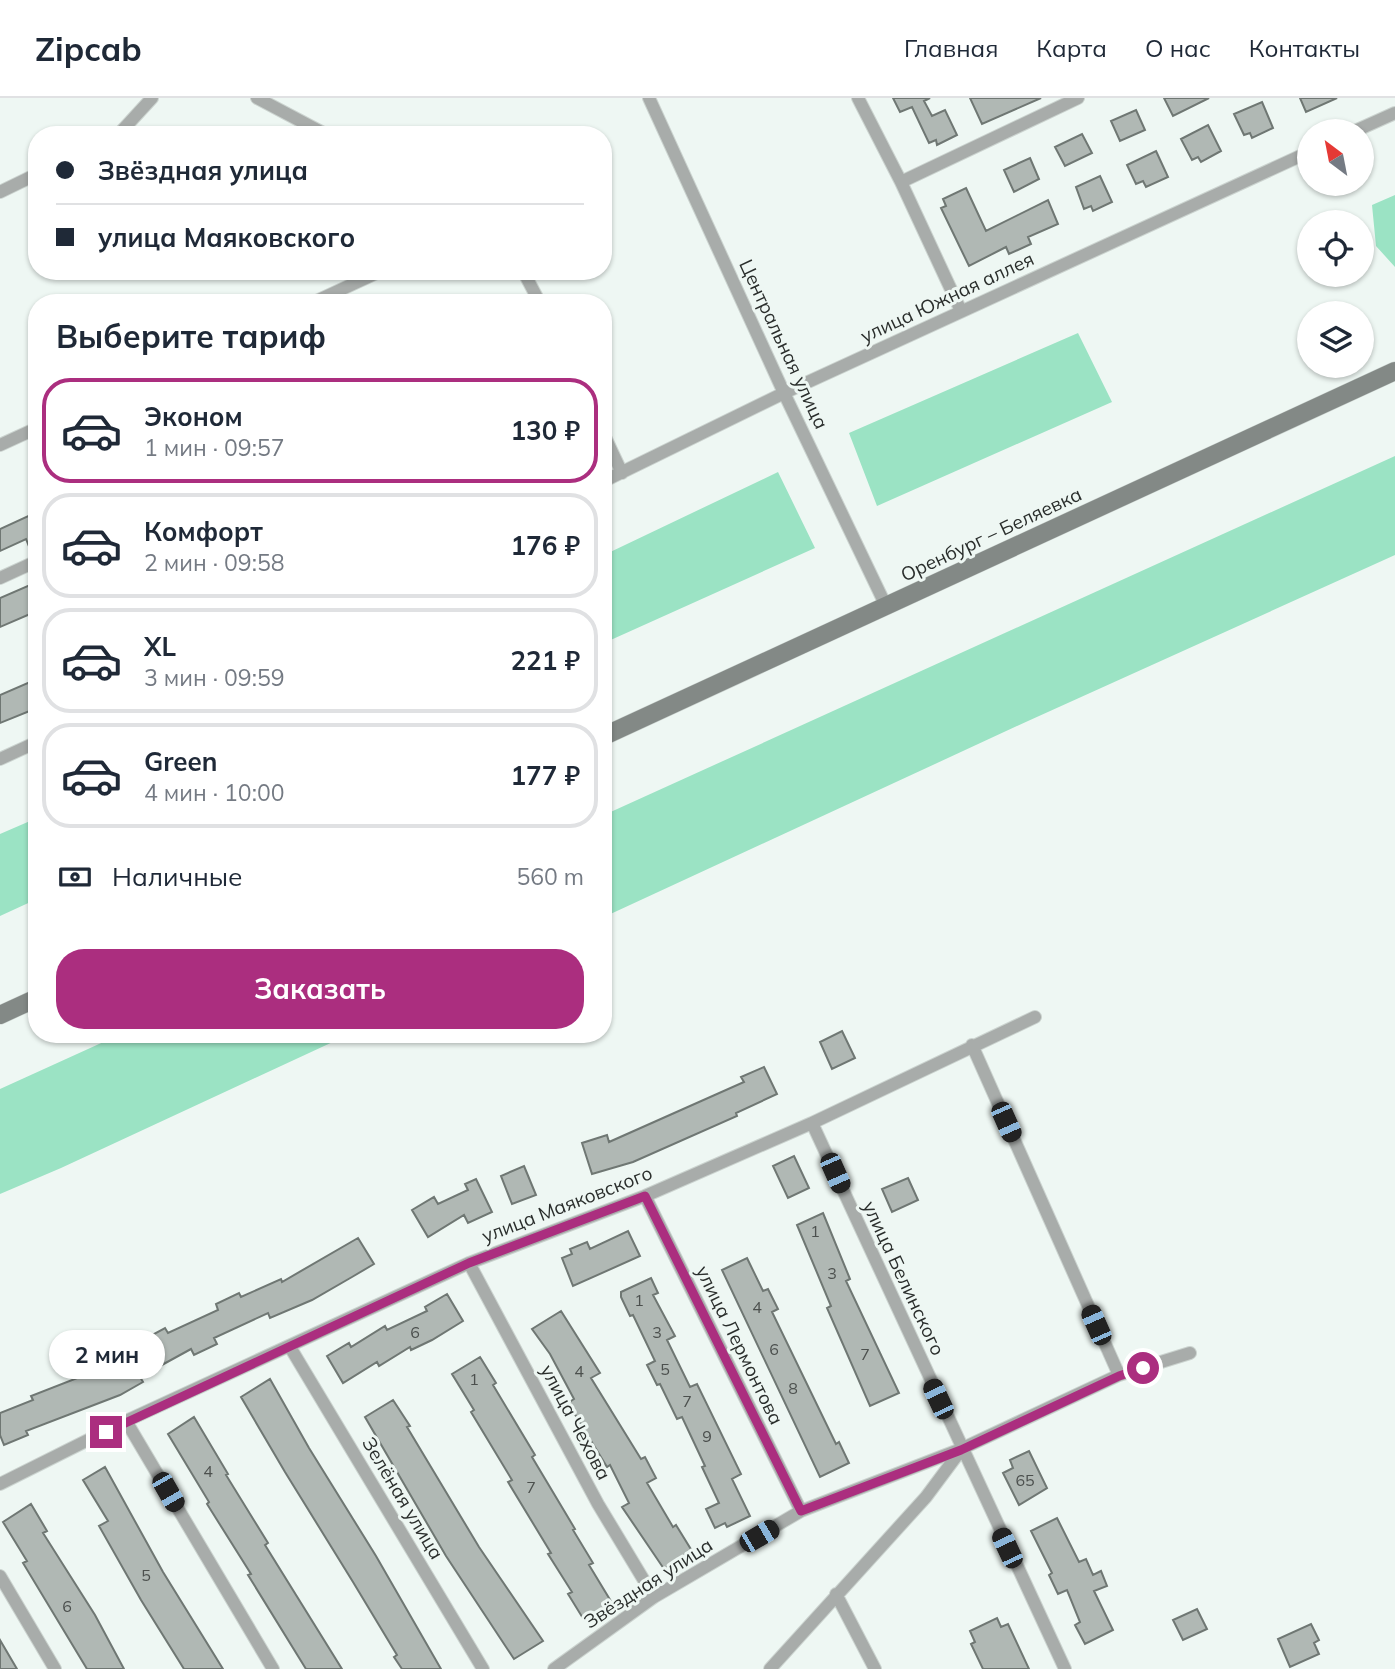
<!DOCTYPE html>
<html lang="ru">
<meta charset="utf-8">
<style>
body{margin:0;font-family:Mulish,sans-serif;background:#f2f2f3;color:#1f2937;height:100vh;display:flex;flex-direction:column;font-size:26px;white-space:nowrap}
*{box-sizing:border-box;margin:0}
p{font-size:23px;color:#747a83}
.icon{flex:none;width:38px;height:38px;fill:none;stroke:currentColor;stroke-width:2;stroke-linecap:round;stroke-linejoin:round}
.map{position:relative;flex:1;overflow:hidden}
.drawer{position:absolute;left:28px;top:196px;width:584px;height:749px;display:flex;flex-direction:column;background:#fff;border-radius:28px;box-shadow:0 2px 5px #0004}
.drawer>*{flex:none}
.hud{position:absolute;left:28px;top:28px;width:584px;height:154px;border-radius:28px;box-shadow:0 2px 5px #0004;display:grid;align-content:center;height:154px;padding:0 28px;background:#fff}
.needle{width:46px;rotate:328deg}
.fabs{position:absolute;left:1297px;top:21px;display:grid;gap:14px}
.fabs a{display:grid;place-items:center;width:77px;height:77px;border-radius:50%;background:#fff;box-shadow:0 2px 5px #0004;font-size:35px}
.end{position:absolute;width:32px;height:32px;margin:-16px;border:9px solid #ab2e7f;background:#fff;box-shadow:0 0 0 4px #fff}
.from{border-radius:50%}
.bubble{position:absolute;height:49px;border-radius:24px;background:#fff;box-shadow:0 2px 5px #0004;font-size:23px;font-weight:700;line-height:49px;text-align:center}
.car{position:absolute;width:21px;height:42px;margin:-21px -10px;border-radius:9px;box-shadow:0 0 5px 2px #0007;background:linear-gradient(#222 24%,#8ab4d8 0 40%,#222 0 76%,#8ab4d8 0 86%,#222 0)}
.hud b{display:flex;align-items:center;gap:24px;height:66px;font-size:26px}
.hud b+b{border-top:2px solid #e0e1e3}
.hud i{width:18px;height:18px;background:#1f2937}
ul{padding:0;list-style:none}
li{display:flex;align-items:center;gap:21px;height:105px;margin:0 14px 10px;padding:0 14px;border:4px solid #e0e1e3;border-radius:28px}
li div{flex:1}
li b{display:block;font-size:26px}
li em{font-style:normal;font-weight:700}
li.on{border-color:#ab2e7f}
li>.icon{width:63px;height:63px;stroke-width:1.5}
h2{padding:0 28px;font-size:32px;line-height:84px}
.pay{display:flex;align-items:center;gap:18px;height:77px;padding:0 28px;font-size:26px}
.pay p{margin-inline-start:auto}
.action{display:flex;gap:14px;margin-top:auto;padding:14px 28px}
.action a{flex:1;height:80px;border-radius:28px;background:#ab2e7f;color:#fff;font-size:28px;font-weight:700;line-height:80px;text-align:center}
header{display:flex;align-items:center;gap:42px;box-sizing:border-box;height:98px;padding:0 35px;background:#fff;border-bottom:2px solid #e0e1e3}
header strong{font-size:33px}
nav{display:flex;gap:38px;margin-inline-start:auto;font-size:24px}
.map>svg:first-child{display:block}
</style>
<header>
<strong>Zipcab</strong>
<nav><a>Главная</a><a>Карта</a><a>О нас</a><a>Контакты</a></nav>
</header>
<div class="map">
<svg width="1395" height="1571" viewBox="0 0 1395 1571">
<rect width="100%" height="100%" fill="#eef7f3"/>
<!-- green -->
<path fill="#9be3c4" d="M1395 97V169L1376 148 1372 107Z
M1078 235 1112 304 877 408 849 335Z
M1395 358V457L1028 623 604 819V717Z
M778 374 815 450 604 545V457Z
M37 720V801L0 818V736Z
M121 936H350L61 1070 0 1096V991Z"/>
<!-- building -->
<path fill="#b0b8b4" stroke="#6f7773" stroke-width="2" d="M893 0H930L924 3 932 18 945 12 957 37 937 47 936 42 929 45 912 9 900 14Z
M970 0H1041L982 26Z
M1164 0H1209L1173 18Z
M1300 0H1337L1306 14Z
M1262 4 1273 30 1252 40 1250 35 1244 37 1234 16Z
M1136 12 1145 32 1120 43 1111 23Z
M1208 27 1221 53 1201 64 1198 59 1192 62 1181 41Z
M1082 36 1092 55 1065 68 1055 49Z
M1156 53 1168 79 1146 89 1143 83 1136 86 1127 67Z
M1030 60 1039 81 1014 94 1004 72Z
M1100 78 1112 104 1093 113 1091 108 1084 111 1076 89Z
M966 90 986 133 1048 102 1058 126 1028 139 1031 146 1009 156 1006 149 969 168 941 110 946 108 943 101Z
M37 414V454L32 456 26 441 0 453V431Z
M37 484V513L0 529V500Z
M37 581V610L0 625V597Z
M842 933 855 960 832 971 820 944Z
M764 969 777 996 736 1015 737 1018 633 1064 592 1076 582 1045 607 1037 609 1044 744 984 741 979Z
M794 1058 809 1090 788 1100 773 1068Z
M524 1068 536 1097 512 1106 501 1078Z
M908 1080 918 1102 892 1114 882 1091Z
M476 1081 492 1114 468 1125 464 1117 428 1139 412 1112 434 1099 438 1106 468 1092 465 1086Z
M823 1115 850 1181 846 1183 899 1295 870 1308 827 1210 831 1208 797 1127Z
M628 1133 640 1158 573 1188 562 1160 572 1156 570 1151 587 1144 590 1151Z
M358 1140 374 1166 352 1179 312 1202 270 1220 268 1215 214 1240 217 1246 194 1257 191 1251 140 1279 143 1284 120 1297 26 1333 28 1337 4 1347 0 1337V1315L33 1302 31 1298 90 1275 91 1277 146 1248 143 1242 165 1230 168 1235 218 1212 216 1206 239 1195 241 1199 281 1181 282 1184Z
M747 1160 763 1193 768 1191 778 1211 772 1214 836 1346 839 1344 849 1365 820 1379 722 1172Z
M651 1180 658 1195 653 1197 675 1238 667 1242 690 1289 697 1286 741 1376 732 1381 750 1418 727 1429 725 1425 715 1430 706 1411 719 1405 702 1369 705 1368 682 1319 677 1321 660 1286 657 1287 647 1267 655 1263 633 1217 630 1218 621 1199V1194Z
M447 1196 463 1223 432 1242 411 1252 410 1249 379 1268 377 1264 343 1285 327 1258 349 1245 351 1249 385 1228 387 1232 427 1213 425 1209Z
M561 1213 600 1275 591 1280 641 1361 645 1359 656 1380 647 1385 673 1429 676 1427 692 1453 664 1471 622 1409 629 1405 610 1367 607 1369 568 1305 574 1301 550 1256 532 1231Z
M480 1259 496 1285 493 1287 535 1357 532 1359 575 1431 573 1432 593 1465 589 1467 612 1505 584 1522 568 1496 572 1494 548 1456 551 1455 508 1384 512 1382 471 1314 474 1312 452 1276Z
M270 1281 309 1350 376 1458 441 1571H402L394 1559 397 1557 353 1484 285 1374 241 1299Z
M393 1302 410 1328 407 1329 479 1449 543 1543 514 1561 446 1458 365 1319Z
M194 1319 228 1376 226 1377 268 1445 265 1447 342 1571H306L248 1477 251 1476 207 1406 209 1404 168 1336Z
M1029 1353 1047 1390 1019 1407 1003 1375 1013 1370 1010 1362Z
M105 1369 163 1474 223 1571H184L141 1502 99 1428 108 1423 83 1382Z
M31 1406 47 1433 43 1435 95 1517 124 1571H87L23 1465 27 1463 3 1424Z
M1057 1420 1079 1464 1086 1461 1093 1477 1101 1473 1107 1488 1094 1493 1113 1532 1085 1546 1075 1527 1080 1524 1067 1492 1058 1496 1049 1477 1052 1475 1031 1433Z
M1197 1511 1207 1531 1183 1542 1173 1522Z
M997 1520 1001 1529 1008 1526 1029 1571H983L971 1546 975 1544 970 1533Z
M1311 1526 1319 1542 1314 1545 1319 1556 1290 1569 1278 1541Z
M0 1542 17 1571H0Z"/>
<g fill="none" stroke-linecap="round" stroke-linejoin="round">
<defs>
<path id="street" d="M257 0 327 37
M649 0 784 295 886 508
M858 0 901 84 961 213
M1355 33 1395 15
M118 37 152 0
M901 84 1078 0
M0 94 37 76
M523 173 540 205
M312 205 381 173
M604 337 622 375
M0 347 37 330
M604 383 784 295 1309 54
M0 480 37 463
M0 661 37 644
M972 947 1119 1277
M812 1025 1065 1571
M645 1098 801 1413
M469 1165 598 1406 654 1499
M290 1249 483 1571
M126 1323 273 1571
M0 1386 126 1323 469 1165 645 1098 812 1025 1035 919
M0 1478 55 1571
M836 1496 875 1571
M554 1571 654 1499 801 1413 961 1351 1119 1277 1190 1255
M770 1571 926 1399 961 1352"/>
<path id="secondary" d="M604 638 1395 273
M0 917 37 900"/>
</defs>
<!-- street casing -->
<use href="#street" stroke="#cbd3cf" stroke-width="14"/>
<!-- secondary casing -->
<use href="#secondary" stroke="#cbd3cf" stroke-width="19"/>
<!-- street -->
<use href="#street" stroke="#a8acaa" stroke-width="12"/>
<!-- secondary -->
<use href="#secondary" stroke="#838986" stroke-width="18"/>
</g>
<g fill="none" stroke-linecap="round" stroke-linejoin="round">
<!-- route -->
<path stroke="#ab2e7f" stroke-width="9" d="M106 1334 469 1165 645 1098 801 1413 961 1352 1119 1278 1143 1270"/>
</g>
<g text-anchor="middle" stroke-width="6" stroke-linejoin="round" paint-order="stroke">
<!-- number labels -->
<g font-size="16" fill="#4c504e">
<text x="815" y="1139">1</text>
<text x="832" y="1181">3</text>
<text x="639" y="1208">1</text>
<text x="757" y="1215">4</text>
<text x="415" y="1240">6</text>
<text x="657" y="1240">3</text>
<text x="774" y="1257">6</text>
<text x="865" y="1262">7</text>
<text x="665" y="1277">5</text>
<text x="579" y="1279">4</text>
<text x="474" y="1287">1</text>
<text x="793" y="1296">8</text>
<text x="687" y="1309">7</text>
<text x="707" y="1344">9</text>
<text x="208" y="1379">4</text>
<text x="1025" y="1388">65</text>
<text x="531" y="1395">7</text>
<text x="146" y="1483">5</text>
<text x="67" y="1514">6</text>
</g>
<!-- street labels -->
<g font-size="19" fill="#2a2e2c" stroke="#eef7f3">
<text transform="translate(947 199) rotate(-25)" y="7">улица Южная аллея</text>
<text transform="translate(784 246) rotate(65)" y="7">Центральная улица</text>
<text transform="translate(991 436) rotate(-25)" y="7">Оренбург – Беляевка</text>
<text transform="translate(567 1106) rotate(-21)" y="7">улица Маяковского</text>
<text transform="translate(904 1180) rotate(65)" y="7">улица Белинского</text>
<text transform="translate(740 1247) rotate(64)" y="7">улица Лермонтова</text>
<text transform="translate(576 1324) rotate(62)" y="7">улица Чехова</text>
<text transform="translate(403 1400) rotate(59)" y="7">Зелёная улица</text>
<text transform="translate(648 1485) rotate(-33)" y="7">Звёздная улица</text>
</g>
</g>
</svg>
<div class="fabs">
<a><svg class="needle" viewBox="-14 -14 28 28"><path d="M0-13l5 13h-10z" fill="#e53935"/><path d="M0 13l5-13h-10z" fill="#747a83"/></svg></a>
<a><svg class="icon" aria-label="locate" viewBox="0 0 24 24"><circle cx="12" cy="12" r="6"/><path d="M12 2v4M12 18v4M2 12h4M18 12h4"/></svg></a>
<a><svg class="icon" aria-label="layers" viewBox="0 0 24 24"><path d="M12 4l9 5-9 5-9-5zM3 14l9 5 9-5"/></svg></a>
</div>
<i class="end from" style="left:1143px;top:1270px"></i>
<i class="end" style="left:106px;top:1334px"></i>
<div class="bubble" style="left:49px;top:1232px;width:116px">2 мин</div>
<i class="car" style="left:1006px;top:1024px;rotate:156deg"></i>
<i class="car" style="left:835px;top:1075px;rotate:156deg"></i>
<i class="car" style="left:1096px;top:1227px;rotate:336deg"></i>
<i class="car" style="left:938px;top:1301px;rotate:335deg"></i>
<i class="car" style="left:168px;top:1394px;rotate:150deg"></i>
<i class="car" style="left:759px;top:1438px;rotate:60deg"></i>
<i class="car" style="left:1007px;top:1450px;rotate:335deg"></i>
<div class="hud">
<b><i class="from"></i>Звёздная улица</b>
<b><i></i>улица Маяковского</b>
</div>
<section class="drawer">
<h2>Выберите тариф</h2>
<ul>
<li class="on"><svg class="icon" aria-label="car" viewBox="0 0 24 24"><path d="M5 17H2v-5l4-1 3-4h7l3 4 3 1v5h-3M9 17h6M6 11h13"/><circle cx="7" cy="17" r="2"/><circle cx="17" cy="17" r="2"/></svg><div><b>Эконом</b><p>1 мин · 09:57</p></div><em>130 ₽</em></li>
<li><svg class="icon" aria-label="car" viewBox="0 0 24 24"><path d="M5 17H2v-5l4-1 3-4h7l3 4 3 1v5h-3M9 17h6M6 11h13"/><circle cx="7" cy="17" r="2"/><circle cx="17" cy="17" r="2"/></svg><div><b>Комфорт</b><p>2 мин · 09:58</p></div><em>176 ₽</em></li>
<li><svg class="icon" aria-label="car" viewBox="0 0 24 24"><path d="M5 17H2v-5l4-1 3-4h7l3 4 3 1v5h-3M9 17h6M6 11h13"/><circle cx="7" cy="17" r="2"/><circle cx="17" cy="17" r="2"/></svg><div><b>XL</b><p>3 мин · 09:59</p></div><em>221 ₽</em></li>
<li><svg class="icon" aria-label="car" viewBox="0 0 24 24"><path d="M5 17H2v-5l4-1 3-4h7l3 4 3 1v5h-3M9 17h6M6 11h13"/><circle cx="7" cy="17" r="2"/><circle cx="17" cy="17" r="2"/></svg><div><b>Green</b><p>4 мин · 10:00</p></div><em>177 ₽</em></li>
</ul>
<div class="pay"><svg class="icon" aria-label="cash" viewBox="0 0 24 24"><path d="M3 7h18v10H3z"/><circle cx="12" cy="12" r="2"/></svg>Наличные<p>560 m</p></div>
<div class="action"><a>Заказать</a></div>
</section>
</div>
